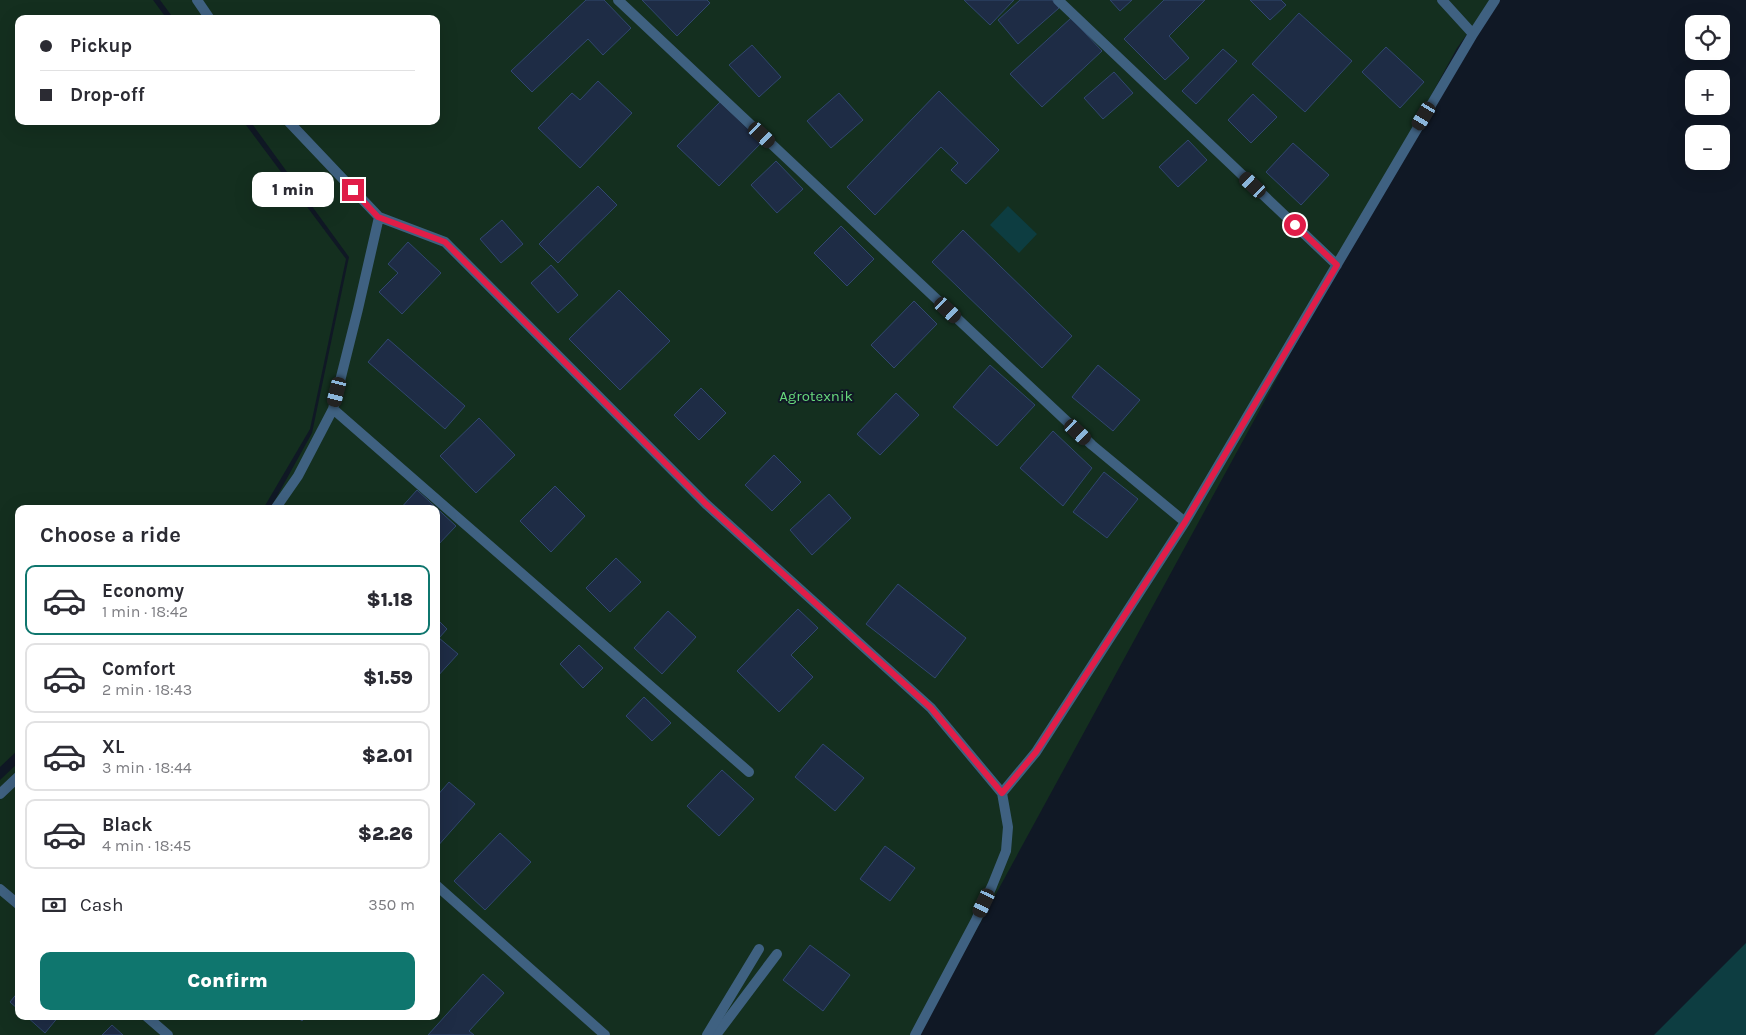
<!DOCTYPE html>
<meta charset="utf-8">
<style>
body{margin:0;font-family:Karla,sans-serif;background:#f7f7f7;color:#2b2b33;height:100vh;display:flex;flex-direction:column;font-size:19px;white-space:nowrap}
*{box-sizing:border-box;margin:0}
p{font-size:16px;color:#7c7c81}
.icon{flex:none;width:28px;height:28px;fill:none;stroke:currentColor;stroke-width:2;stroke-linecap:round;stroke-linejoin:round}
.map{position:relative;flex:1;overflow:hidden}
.sheet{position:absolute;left:15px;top:505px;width:425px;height:515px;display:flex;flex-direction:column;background:#fff;border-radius:10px;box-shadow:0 5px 20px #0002}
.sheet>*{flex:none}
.guide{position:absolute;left:15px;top:15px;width:425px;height:110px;border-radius:10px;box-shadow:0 5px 20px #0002;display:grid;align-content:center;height:110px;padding:0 25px;background:#fff}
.controls{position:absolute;left:1685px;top:15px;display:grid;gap:10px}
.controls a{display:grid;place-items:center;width:45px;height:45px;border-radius:10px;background:#fff;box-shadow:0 5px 20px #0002;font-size:25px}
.end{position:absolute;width:22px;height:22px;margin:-11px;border:6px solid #e11d48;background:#fff;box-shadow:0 0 0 2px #fff}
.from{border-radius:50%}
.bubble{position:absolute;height:35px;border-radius:10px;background:#fff;box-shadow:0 5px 20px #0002;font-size:16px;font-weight:800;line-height:35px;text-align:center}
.car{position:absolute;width:15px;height:30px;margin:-15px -8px;border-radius:6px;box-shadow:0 0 4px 1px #0007;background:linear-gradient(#222 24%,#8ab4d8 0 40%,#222 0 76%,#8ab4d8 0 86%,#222 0)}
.guide b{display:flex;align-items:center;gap:18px;height:48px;font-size:19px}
.guide b+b{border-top:1px solid #e1e1e2}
.guide i{width:12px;height:12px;background:#2b2b33}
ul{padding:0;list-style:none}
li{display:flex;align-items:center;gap:15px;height:70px;margin:0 10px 8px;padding:0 15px;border:2px solid #e1e1e2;border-radius:10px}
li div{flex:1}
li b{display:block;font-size:19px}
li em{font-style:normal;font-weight:800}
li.current{border-color:#0f766e}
li>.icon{width:45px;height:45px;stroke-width:1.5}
h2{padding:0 25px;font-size:22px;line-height:60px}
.pay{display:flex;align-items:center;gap:12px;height:55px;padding:0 25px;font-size:19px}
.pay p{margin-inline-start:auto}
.button{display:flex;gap:10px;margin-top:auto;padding:10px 25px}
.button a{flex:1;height:58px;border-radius:10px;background:#0f766e;color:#fff;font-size:20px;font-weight:800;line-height:58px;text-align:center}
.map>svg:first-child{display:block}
</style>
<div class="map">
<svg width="1746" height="1035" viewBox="0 0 1746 1035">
<rect width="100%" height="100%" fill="#101825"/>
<!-- green -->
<path fill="#142f1f" d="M0 0H153L167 19H19V121H243L346 259 310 429 263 509H19V749L0 767Z
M160 0H1492L1457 48 919 1035H0V780L19 762V1016H436V509H270L312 433 349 257 250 121H436V19H174Z"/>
<!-- water -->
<path fill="#0d3d41" d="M1008 206 1037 234 1019 253 990 225Z
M1746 943V1035H1654Z"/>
<!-- building -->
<path fill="#1e2c45" stroke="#31486f" d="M586 0H604L631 28 603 55 588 39 532 92 511 71Z
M642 0H707L710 3 677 36Z
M964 0H1014L990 25Z
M1020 0H1052L1059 8 1018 44 998 20Z
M1110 0H1132L1120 11Z
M1164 0H1205L1169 36 1189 58 1165 80 1124 39Z
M1250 0H1281L1286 5 1270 20Z
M1299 13 1352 61 1305 112 1252 64Z
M1071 18 1102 51 1042 107 1010 74Z
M752 45 781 77 759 97 729 65Z
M1386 47 1424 82 1400 108 1362 72Z
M1223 49 1237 61 1196 104 1182 91Z
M1114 72 1133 93 1103 119 1084 98Z
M598 81 632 113 580 168 538 128 572 93 580 100Z
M939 91 999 150 966 184 951 170 958 163 941 147 875 215 847 187Z
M839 93 863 120 831 148 807 121Z
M1253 94 1277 117 1251 143 1228 120Z
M720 102 762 142 719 186 677 146Z
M1188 140 1207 160 1178 187 1159 167Z
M1293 143 1329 175 1301 205 1266 172Z
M776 161 803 189 777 213 751 185Z
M598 186 617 205 558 263 539 244Z
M502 220 523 244 501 263 480 239Z
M841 226 874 259 847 286 814 253Z
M963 230 1072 336 1042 368 932 262Z
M408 242 441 273 402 314 379 292 398 273 388 264Z
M551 265 578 295 558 313 531 283Z
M619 290 670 341 620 390 569 339Z
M914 301 937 324 894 368 871 345Z
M388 339 465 406 445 429 368 362Z
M990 365 1035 405 997 446 953 407Z
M1098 365 1140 400 1113 431 1072 397Z
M701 388 726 413 699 440 674 415Z
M896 393 919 415 880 455 857 434Z
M479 418 515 455 476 493 440 456Z
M1053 431 1092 468 1063 506 1020 468Z
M774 455 801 482 772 511 745 485Z
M1104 472 1138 499 1107 538 1073 512Z
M555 486 585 516 551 552 520 521Z
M417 490 456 526 436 547V509H400Z
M829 494 851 518 812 555 790 530Z
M616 558 641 582 610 612 586 588Z
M898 584 966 638 935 678 866 624Z
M798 609 818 628 791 655 813 677 779 712 737 671Z
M668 611 696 637 662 674 634 648Z
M438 620 447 629 439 638 458 654 436 678V622Z
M579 645 603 668 583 688 560 664Z
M644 697 671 723 652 741 626 716Z
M823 744 864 778 835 811 795 777Z
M722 770 754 799 719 836 687 806Z
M449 782 475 804 436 848V797Z
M500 833 531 862 485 910 454 881Z
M885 846 915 868 890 901 860 879Z
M810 945 850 975 823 1011 783 980Z
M483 974 504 993 469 1031 474 1035H428Z
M19 991V1010L10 1002Z
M26 1016H59L45 1033Z
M296 1016H306L302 1021Z
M112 1025 123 1035H102Z"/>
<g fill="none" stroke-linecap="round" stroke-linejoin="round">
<!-- service -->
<path stroke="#3f6181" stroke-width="10" d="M716 1035 777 954"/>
<!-- minor -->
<path stroke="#3f6181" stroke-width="10" d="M197 0 210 19
M618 0 1092 445 1185 522
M1058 0 1337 265
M1442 0 1473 34
M288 121 379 217 445 242 706 504 931 708 1002 793 1008 827 1006 851 992 886 976 920 915 1035
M333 409 749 772
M275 509 298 476 333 409 358 309 379 217
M1002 793 1036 752 1185 522 1473 34 1495 0
M0 794 19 776
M436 885 605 1035
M0 889 19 905
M146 1016 168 1035
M707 1035 759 949"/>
</g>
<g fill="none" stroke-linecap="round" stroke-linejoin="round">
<!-- route -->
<path stroke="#e11d48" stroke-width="6" d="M353 190 378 217 445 242 706 504 931 708 1002 793 1036 752 1185 522 1337 265 1295 225"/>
</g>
<g text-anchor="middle" stroke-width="4" stroke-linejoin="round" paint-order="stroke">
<!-- park labels -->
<g font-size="15" fill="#67d97c" stroke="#101825">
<text x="816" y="401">Agrotexnik</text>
</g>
</g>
</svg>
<div class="controls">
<a><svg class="icon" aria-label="locate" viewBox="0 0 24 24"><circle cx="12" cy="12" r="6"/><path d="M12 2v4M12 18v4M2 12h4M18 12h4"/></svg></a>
<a>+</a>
<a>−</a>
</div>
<i class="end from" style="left:1295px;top:225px"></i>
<i class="end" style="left:353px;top:190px"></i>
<div class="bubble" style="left:252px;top:172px;width:82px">1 min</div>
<i class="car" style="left:1424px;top:116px;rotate:211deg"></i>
<i class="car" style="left:762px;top:135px;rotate:133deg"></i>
<i class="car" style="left:1253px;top:185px;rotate:313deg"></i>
<i class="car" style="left:948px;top:310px;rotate:133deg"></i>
<i class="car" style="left:337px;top:392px;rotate:194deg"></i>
<i class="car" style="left:1078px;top:432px;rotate:133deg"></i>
<i class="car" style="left:984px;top:903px;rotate:205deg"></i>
<div class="guide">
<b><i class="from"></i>Pickup</b>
<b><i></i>Drop-off</b>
</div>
<section class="sheet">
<h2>Choose a ride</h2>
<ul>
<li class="current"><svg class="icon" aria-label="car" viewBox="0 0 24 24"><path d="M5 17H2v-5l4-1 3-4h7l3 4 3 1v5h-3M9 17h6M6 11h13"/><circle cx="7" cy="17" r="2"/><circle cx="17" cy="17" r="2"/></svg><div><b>Economy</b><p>1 min · 18:42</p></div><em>$1.18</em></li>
<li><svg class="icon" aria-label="car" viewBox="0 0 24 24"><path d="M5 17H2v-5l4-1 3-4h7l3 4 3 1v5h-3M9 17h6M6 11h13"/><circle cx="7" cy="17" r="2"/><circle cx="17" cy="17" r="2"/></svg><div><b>Comfort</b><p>2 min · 18:43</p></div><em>$1.59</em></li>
<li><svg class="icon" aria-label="car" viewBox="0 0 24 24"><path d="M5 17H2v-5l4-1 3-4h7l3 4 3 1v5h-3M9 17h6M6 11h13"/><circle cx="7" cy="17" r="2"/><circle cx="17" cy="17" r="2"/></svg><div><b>XL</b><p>3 min · 18:44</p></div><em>$2.01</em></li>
<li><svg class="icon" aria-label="car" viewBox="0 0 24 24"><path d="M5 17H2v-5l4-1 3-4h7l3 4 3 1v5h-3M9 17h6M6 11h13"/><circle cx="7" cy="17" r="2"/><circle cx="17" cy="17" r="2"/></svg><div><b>Black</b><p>4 min · 18:45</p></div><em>$2.26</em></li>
</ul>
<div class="pay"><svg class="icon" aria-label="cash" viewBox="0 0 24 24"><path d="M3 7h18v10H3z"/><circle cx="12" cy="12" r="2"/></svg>Cash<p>350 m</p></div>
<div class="button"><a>Confirm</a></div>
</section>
</div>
